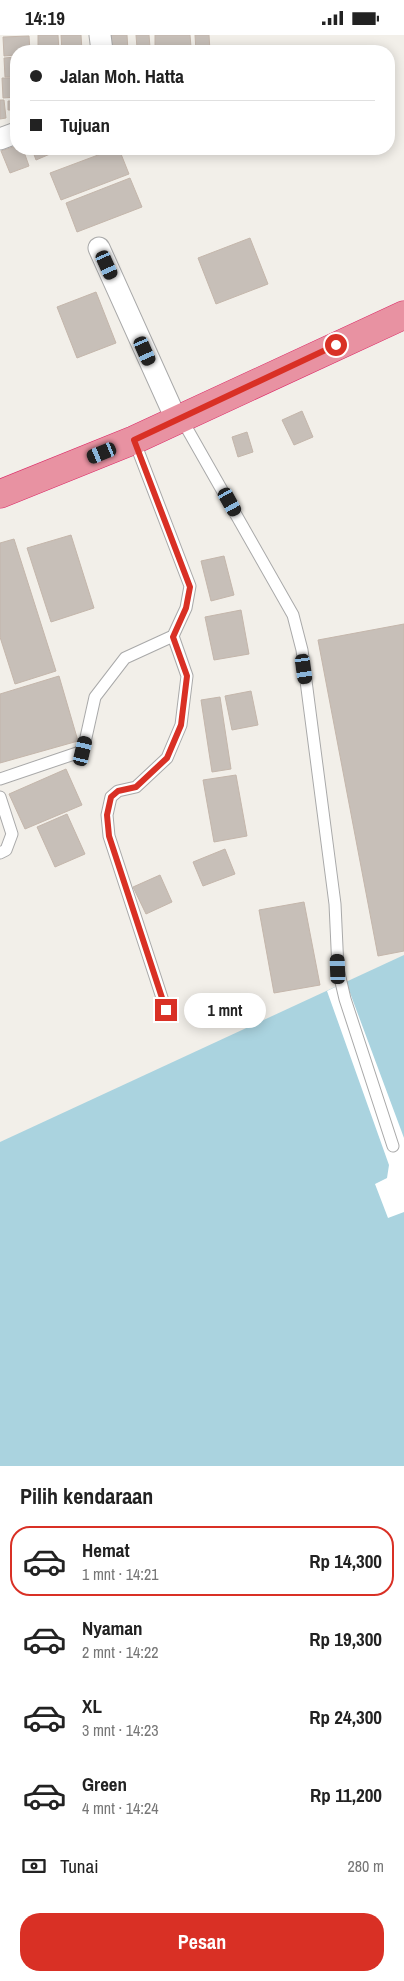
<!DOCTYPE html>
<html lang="id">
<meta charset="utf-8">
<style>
body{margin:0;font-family:"Archivo Narrow",sans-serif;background:#f6f6f6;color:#222;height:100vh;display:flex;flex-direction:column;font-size:19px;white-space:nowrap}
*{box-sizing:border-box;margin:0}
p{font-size:16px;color:#767676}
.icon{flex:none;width:28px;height:28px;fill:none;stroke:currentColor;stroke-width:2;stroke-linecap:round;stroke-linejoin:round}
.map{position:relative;height:1431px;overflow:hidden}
.drawer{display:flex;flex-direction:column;background:#fff;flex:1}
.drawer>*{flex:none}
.hud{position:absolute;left:10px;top:10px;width:385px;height:110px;border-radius:20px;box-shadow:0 2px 12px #0003;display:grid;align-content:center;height:110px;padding:0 20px;background:#fff}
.end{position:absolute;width:22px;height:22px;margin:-11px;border:6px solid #d93025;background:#fff;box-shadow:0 0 0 2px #fff}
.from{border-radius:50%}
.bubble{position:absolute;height:35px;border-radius:18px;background:#fff;box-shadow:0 2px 12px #0003;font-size:16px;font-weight:800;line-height:35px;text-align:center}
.car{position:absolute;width:15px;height:30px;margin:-15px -8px;border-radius:6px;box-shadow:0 0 4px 1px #0007;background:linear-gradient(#222 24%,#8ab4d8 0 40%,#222 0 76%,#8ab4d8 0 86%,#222 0)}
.hud b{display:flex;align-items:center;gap:18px;height:48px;font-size:19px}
.hud b+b{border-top:1px solid #e0e0e0}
.hud i{width:12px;height:12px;background:#222}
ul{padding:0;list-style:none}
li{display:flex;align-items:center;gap:15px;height:70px;margin:0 10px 8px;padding:0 10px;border:2px solid transparent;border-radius:20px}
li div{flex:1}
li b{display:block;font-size:19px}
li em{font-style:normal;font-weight:800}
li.on{border-color:#d93025}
li>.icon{width:45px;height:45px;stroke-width:1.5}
h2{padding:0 20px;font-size:22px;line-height:60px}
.pay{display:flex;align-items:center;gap:12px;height:55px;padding:0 20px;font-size:19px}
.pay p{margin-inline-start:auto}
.cta{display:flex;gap:10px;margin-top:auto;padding:10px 20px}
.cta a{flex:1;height:58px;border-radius:20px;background:#d93025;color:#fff;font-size:20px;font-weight:800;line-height:58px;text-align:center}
.status{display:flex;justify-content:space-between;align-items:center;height:35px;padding:0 25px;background:#fff;direction:ltr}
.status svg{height:14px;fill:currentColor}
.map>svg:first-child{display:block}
</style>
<div class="status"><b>14:19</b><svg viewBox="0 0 49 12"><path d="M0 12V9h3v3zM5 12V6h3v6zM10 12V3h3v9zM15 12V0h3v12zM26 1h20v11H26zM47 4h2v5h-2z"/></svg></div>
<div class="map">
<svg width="404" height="1431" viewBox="0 0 404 1431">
<rect width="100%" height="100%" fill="#f2efe9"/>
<!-- water -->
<path fill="#aad3df" d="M404 920V1431H0V1107Z"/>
<!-- pier -->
<path fill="#fff" d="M346 947 404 1103V1177L388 1183 375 1149 387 1143 389 1130 327 956Z"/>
<!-- building -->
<path fill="#c7bfb8" stroke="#c4b6ab" d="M38 0H58L59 16H38Z
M61 0H81L82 16H62Z
M111 0H127L128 16H112Z
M136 0H149L150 12 137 13Z
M155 0H190L191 12 155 14Z
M195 0H209L210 16H196Z
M29 1 30 16H16V20L4 21 3 2Z
M16 22V42H5L4 23Z
M2 43H16V62L3 63Z
M0 65H4L6 83 0 84Z
M8 66H16V75H8Z
M16 111V114H23L29 131 10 138 1 116Z
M32 114H48L50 119 36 125Z
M114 114H119L129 139 61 165 50 138Z
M130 143 142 172 77 197 66 168Z
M250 203 268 249 216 269 198 223Z
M96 257 116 308 77 323 57 272Z
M302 376 313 402 294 410 282 385Z
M247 397 253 417 238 422 232 402Z
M71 500 94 573 51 587 27 513Z
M14 504 56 636 15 649 0 602V508Z
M224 521 234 560 211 566 201 526Z
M241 575 249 619 214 625 205 582Z
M404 589V916L378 921 318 605Z
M59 641 78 706 0 728V659Z
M251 656 258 690 232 695 225 661Z
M220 662 231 734 212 737 201 665Z
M66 734 82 770 25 794 9 759Z
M236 740 247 801 214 807 203 745Z
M67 779 85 819 55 832 37 792Z
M225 814 235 839 203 851 193 827Z
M160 840 172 867 146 879 133 852Z
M304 867 320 950 274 958 259 875Z"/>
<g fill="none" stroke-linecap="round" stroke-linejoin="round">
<defs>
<path id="lane" d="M181 383 293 580 302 615 335 869 338 934 345 964 393 1111
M0 744 83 716 95 662 125 623 173 601 186 573 190 551 134 405
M0 762 12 799 6 815 0 818
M166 975 109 801 107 780 111 762 118 756 136 752 167 723 181 690 187 641 173 601"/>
<path id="street" d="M100 0 102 16
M0 104 16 98
M99 213 176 384"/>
<path id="highway" d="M0 459 134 405 404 280"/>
</defs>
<!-- lane casing -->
<use href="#lane" stroke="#a9a9a9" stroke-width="13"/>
<!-- street casing -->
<use href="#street" stroke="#a9a9a9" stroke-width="23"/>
<!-- highway casing -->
<use href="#highway" stroke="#dc2a67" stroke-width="29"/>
<!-- lane -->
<use href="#lane" stroke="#fff" stroke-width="11"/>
<!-- street -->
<use href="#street" stroke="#fff" stroke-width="21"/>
<!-- highway -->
<use href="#highway" stroke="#e892a2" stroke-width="28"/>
</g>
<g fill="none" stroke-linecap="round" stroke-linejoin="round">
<!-- route -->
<path stroke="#d93025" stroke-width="6" d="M166 975 109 801 107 780 111 762 118 756 136 752 167 723 181 690 187 641 173 602 186 573 190 552 134 405 336 310"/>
</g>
</svg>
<i class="end from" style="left:336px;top:310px"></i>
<i class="end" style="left:166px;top:975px"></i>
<div class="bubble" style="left:184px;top:958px;width:82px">1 mnt</div>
<i class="car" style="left:107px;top:230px;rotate:156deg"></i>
<i class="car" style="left:145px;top:316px;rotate:156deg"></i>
<i class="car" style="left:102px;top:418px;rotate:248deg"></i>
<i class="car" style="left:230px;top:467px;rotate:151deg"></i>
<i class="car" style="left:304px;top:634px;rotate:172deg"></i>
<i class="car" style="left:83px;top:716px;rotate:13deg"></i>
<i class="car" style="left:338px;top:934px;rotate:358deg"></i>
<div class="hud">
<b><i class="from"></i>Jalan Moh. Hatta</b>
<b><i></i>Tujuan</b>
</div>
</div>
<section class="drawer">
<h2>Pilih kendaraan</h2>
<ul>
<li class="on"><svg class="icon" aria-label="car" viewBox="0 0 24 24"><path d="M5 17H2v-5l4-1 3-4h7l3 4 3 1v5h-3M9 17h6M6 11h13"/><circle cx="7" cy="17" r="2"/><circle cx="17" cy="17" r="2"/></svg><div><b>Hemat</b><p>1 mnt · 14:21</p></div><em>Rp 14,300</em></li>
<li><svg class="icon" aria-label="car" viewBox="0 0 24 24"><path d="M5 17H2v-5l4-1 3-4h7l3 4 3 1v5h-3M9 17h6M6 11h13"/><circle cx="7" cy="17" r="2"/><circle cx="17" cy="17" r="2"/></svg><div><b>Nyaman</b><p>2 mnt · 14:22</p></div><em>Rp 19,300</em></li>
<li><svg class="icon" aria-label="car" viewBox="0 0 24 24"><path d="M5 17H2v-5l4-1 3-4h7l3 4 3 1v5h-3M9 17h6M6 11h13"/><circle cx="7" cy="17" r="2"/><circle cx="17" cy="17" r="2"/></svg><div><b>XL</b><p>3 mnt · 14:23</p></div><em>Rp 24,300</em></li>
<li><svg class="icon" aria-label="car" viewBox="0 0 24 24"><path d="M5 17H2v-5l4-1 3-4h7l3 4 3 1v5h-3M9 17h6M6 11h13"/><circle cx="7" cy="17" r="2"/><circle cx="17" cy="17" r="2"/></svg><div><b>Green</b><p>4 mnt · 14:24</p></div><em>Rp 11,200</em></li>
</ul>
<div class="pay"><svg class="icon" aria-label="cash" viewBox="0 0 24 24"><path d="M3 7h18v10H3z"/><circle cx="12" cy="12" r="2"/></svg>Tunai<p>280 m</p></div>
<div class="cta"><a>Pesan</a></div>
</section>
